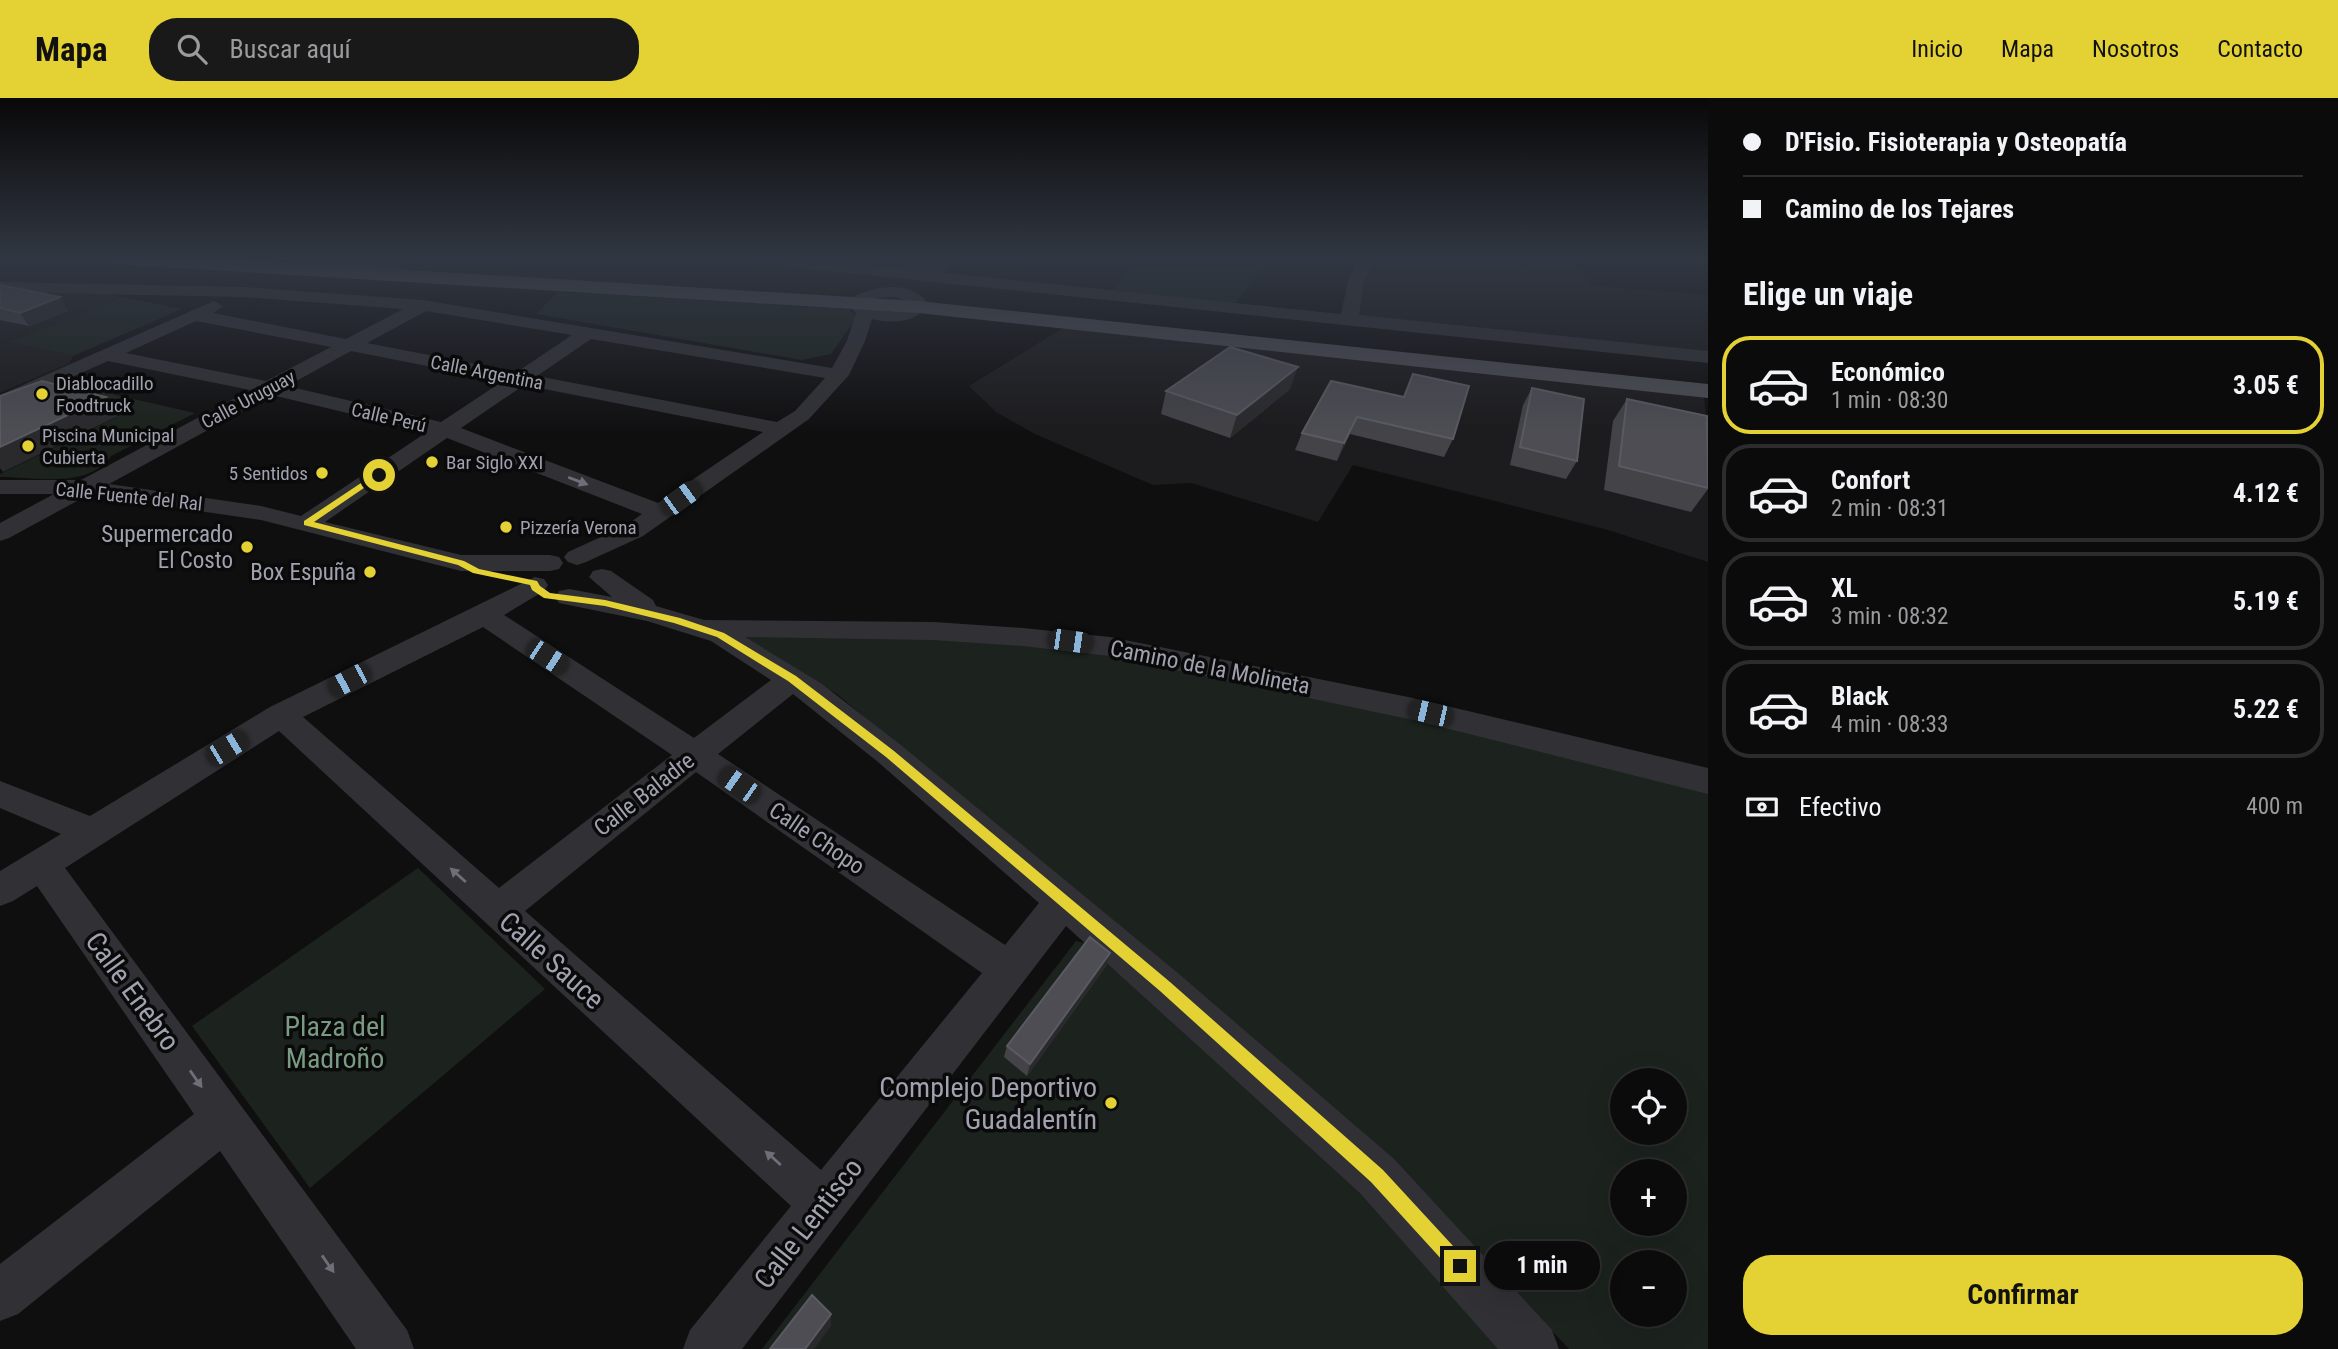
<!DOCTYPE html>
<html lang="es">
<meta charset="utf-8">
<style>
body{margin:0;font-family:"Roboto Condensed",sans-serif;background:#1a191a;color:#f1f3f6;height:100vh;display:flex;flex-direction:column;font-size:26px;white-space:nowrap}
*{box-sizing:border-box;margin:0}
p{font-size:23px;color:#9a9b9d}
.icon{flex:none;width:38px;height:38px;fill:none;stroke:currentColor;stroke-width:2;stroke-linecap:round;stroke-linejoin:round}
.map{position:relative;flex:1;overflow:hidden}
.drawer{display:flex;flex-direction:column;background:#0c0b0c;width:630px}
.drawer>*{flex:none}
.hud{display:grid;align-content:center;height:154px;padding:0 35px;background:#0c0b0c}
.fabs{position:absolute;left:1610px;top:970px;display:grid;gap:14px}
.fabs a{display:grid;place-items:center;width:77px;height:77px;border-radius:50%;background:#0c0b0c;box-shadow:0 7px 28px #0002,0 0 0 2px #2c2b2d;font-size:35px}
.end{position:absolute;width:32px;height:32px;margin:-16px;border:9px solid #e4d234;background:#111;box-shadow:0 0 0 4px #111}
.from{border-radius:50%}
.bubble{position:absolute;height:49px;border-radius:24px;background:#0c0b0c;box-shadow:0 7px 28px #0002,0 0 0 2px #2c2b2d;font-size:23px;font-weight:700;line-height:49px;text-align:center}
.car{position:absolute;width:21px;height:42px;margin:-21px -10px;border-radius:9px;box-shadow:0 0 5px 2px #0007;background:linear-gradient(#222 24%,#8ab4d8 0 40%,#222 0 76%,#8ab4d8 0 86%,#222 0)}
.hud b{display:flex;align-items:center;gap:24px;height:66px;font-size:26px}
.hud b+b{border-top:2px solid #2c2b2d}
.hud i{width:18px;height:18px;background:#f1f3f6}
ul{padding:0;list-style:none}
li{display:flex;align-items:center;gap:21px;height:98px;margin:0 14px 10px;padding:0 21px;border:4px solid #2c2b2d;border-radius:28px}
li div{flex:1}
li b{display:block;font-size:26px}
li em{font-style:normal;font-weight:700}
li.current{border-color:#e4d234}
li>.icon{width:63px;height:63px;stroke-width:1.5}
h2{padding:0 35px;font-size:32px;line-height:84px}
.pay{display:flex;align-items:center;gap:18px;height:77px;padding:0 35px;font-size:26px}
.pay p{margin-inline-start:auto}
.cta{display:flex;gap:14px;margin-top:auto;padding:14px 35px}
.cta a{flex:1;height:80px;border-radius:28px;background:#e4d234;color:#111;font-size:28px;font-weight:700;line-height:80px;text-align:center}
header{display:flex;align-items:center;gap:42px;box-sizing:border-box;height:98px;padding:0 35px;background:#e4d234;color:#111}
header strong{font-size:33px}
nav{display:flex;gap:38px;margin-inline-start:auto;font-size:24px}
.search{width:490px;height:63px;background:#1a191a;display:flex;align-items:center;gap:18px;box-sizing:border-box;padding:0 24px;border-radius:28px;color:#9a9b9d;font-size:26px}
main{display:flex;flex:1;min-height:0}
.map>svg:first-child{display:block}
</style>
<header>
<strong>Mapa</strong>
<div class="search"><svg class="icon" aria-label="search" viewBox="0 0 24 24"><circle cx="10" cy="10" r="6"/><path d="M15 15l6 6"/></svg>Buscar aquí</div>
<nav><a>Inicio</a><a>Mapa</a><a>Nosotros</a><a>Contacto</a></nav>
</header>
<main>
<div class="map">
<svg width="1708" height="1251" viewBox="0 0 1708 1251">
<rect width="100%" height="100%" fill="#100f10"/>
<!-- built -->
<path fill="#1c1b1d" d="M1371 160H1573L1591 187 1708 197V257L1359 221 1354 215Z
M0 195H79L117 196 116 198 122 199 12 244 73 258 70 265 0 295Z
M1066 228 1704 298 1708 338V464L1608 432 1353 367 1318 424 1191 385 1153 387 1035 336 996 314 969 288Z"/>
<!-- green -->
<path fill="#1c231e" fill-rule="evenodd" d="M1139 160H1269L1234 207 1112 194Z
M558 194 850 211 857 219 831 256 802 262 536 216Z
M122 199 182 211 73 258 10 244Z
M72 287 195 315 111 358C88 391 36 379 0 379V376L117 319 42 299Z
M745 534 1018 544 1181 568 1708 689V1251H1569L1414 1086 1244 937 837 596 740 538ZM1622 982H1675V1034H1622ZM1622 1073H1675V1125H1622ZM1622 1164H1675V1216H1622Z
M418 770 545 891 310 1090 192 928Z
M1076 843 1089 846 1348 1073 1512 1251H762Z"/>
<!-- water -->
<path fill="#2a2f38" d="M907 160H954L946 173 936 176 898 172Z"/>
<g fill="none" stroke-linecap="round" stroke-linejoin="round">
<!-- minor -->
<path fill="#313135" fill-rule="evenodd" d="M284 160 386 161 403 171 399 181H387L386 173 382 171 292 165Z
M745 160H800L1341 216 1348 183 1359 160H1375L1364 183 1359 217 1708 253V265L753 165Z
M0 184 244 189 423 202 832 270 847 243 856 215 849 208 851 200C874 188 909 181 928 205 920 225 890 226 872 221L865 243 849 277 809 321 643 438 586 464 577 467 568 464 564 459 568 454 625 428 642 416 447 340 325 424 461 457H550L559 459 563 465 559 471 550 473H461L261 422 88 397 9 440 0 443V425L54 396H0V382H81L250 292 108 263 0 311V297L214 203 223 208 213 215 346 241 403 211 244 199 0 194ZM894 199 905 202 910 207C896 216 880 215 866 206L877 200ZM426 213 572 237 517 274 367 245ZM196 223 331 249 266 283 126 255ZM591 241 825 280 795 313 777 324 537 278ZM351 253 503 283 441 324 287 288ZM524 287 763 334 658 405 461 330ZM272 297 427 334 301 418 261 408 109 386Z
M602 471 611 473 653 502 656 508 704 522 934 524 1023 530 1110 539 1413 600 1708 670V696L1413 622 1110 558 1023 548 934 542 745 539 822 586 902 648 1179 876 1394 1061 1552 1232 1559 1251H1498L1360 1095 1066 828 742 1251H683L690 1232 791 1108 279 633 65 770 407 1232 414 1251H356L220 1053 18 1216 0 1223V1166L194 1016 37 788 13 803 0 808V773L61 736 0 710V683L90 718 270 609 535 479 544 481 548 487 544 493 504 517 694 640 771 582 711 543 647 523 559 505 555 499 559 493 569 491 612 499 589 479 593 473ZM483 529 672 657 499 790 303 619ZM793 596 878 664 1039 805 1005 847 718 656ZM696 674 982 875 821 1072 525 813Z"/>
<!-- major -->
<path fill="#4d4d54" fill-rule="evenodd" d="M103 160H210L918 203 1708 286V300L918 215 112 166Z"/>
</g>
<!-- wall -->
<path fill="#434348" d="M0 187 68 213 29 228 0 222Z
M1413 276 1453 341 1444 359 1350 336 1337 363 1295 352 1302 335 1404 299Z
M1532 290 1577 363 1566 381 1510 367 1523 307Z
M1290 291 1230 340 1161 316 1166 293Z
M1627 301 1708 354V391L1691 414 1604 392 1613 323Z
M1110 855 1106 868 1027 978 1004 959 1007 948Z"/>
<!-- shaded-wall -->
<path fill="#2a2a2d" d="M60 199 68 213 29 228 20 215Z
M1298 269 1290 291 1230 340 1237 317Z
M106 299 118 318 3 374 0 370V349Z
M1357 319 1350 336 1337 363 1344 345Z
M1110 855 1106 868 1027 978 1030 966Z
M831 1216V1228L814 1251H805Z"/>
<!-- building -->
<path fill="#4d4d53" stroke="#5a5b62" stroke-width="2" d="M0 187 60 199 20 215 0 210Z
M1230 249 1298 269 1237 317 1166 293Z
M1413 276 1469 288 1453 341 1357 319 1344 345 1302 335 1331 283 1404 299Z
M42 283 106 299 0 349V298Z
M1532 290 1584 301 1577 363 1520 349Z
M1627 301 1707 318 1708 390 1619 368Z
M1090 839 1110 855 1030 966 1007 948Z
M812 1197 831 1216 805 1251H770Z"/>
<!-- one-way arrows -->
<defs><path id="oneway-solid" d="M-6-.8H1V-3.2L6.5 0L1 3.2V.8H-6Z" transform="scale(1.75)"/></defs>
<g fill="#6f6f79">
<use href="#oneway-solid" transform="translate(578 383) rotate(21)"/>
<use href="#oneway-solid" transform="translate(458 777) rotate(-138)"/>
<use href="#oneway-solid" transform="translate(196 981) rotate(55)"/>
<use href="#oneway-solid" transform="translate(773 1060) rotate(-138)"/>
<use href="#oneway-solid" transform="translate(328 1166) rotate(55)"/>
</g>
<!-- sky -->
<linearGradient id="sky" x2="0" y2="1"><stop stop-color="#090809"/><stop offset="0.48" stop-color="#313742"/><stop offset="1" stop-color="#313742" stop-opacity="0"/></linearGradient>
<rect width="1708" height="335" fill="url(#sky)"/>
<!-- route -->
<path fill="#e4d234" d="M376 375 383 377 314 424 464 463 479 471 537 483 540 488 550 495 605 502 680 520 724 535 796 578 894 653 1170 884 1383 1072 1466 1162 1469 1168 1466 1175 1460 1177 1454 1175 1371 1084 1160 893 886 659 788 583 717 539 674 525 605 508 544 500 532 492 530 487 473 475 458 467 304 427V423Z"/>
<!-- markers -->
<g fill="#e4d234" stroke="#0b0a0b" stroke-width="2.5">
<circle cx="42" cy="296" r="7"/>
<circle cx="28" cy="348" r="7"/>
<circle cx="432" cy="364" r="7"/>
<circle cx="322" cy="375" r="7"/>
<circle cx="506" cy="429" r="7"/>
<circle cx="247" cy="449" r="7"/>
<circle cx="370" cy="474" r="7"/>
<circle cx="1111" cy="1005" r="7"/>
</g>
<g text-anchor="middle" stroke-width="7" stroke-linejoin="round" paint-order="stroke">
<!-- far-street labels -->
<g font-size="19" fill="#a1a2b0" stroke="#0b0a0b">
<text transform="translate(487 274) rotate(11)" y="7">Calle Argentina</text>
<text transform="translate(248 301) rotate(-28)" y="7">Calle Uruguay</text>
<text transform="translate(389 319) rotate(13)" y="7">Calle Perú</text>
<text transform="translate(129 398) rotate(6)" y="7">Calle Fuente del Ral</text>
</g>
<!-- far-poi labels -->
<g font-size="19" fill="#a1a2b0" stroke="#0b0a0b" text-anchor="start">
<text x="56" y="292">Diablocadillo<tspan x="56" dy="22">Foodtruck</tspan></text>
<text x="42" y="344">Piscina Municipal<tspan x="42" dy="22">Cubierta</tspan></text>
<text x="446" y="371">Bar Siglo XXI</text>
<text x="308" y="382" text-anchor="end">5 Sentidos</text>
<text x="520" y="436">Pizzería Verona</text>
</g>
<!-- poi labels -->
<g font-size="23" fill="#a1a2b0" stroke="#0b0a0b" text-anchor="end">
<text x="233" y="444">Supermercado<tspan x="233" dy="26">El Costo</tspan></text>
<text x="356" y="482">Box Espuña</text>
</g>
<!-- street labels -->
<g font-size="23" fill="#a1a2b0" stroke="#0b0a0b">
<text transform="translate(1210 569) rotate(11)" y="8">Camino de la Molineta</text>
<text transform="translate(644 696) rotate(-38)" y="8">Calle Baladre</text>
<text transform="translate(817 740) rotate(34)" y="8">Calle Chopo</text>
</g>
<!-- near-street labels -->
<g font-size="28" fill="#a1a2b0" stroke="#0b0a0b">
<text transform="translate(552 862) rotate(42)" y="10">Calle Sauce</text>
<text transform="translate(133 893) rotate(54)" y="10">Calle Enebro</text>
<text transform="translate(808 1125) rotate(-52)" y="10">Calle Lentisco</text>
</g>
<!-- near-park labels -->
<g font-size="28" fill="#799b83" stroke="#0b0a0b">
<text x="335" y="938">Plaza del<tspan x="335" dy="32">Madroño</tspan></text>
</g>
<!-- near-poi labels -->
<g font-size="28" fill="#a1a2b0" stroke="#0b0a0b" text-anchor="end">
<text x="1097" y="999">Complejo Deportivo<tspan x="1097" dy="32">Guadalentín</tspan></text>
</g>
</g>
</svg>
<div class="fabs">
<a><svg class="icon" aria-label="locate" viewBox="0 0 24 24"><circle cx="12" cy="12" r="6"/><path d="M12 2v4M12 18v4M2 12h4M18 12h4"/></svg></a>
<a>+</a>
<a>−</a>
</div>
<i class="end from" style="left:379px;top:377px"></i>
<i class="end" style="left:1460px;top:1168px"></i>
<div class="bubble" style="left:1484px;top:1143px;width:116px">1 min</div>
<i class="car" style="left:681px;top:400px;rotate:54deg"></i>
<i class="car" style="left:1070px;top:543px;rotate:98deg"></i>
<i class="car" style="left:547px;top:559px;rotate:123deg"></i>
<i class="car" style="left:349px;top:582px;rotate:242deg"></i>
<i class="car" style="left:1430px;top:615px;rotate:283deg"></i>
<i class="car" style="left:227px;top:650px;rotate:59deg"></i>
<i class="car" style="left:739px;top:687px;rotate:305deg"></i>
</div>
<section class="drawer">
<div class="hud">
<b><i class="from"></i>D'Fisio. Fisioterapia y Osteopatía</b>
<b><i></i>Camino de los Tejares</b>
</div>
<h2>Elige un viaje</h2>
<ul>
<li class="current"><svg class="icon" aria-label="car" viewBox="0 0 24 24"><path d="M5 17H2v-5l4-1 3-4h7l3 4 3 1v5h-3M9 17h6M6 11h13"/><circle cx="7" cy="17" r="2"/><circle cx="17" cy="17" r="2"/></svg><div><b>Económico</b><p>1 min · 08:30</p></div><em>3.05 €</em></li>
<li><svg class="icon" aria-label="car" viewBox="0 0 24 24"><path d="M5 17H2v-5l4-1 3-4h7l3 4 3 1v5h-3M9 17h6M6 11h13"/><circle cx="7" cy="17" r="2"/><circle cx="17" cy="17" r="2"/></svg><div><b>Confort</b><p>2 min · 08:31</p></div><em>4.12 €</em></li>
<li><svg class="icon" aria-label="car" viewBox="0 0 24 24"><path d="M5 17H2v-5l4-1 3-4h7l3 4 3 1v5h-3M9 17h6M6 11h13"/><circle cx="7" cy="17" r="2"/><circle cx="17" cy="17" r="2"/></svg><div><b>XL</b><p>3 min · 08:32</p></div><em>5.19 €</em></li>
<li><svg class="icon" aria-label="car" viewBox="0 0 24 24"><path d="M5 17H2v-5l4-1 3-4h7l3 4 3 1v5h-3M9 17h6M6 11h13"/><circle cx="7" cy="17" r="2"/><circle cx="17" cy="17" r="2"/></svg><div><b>Black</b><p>4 min · 08:33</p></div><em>5.22 €</em></li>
</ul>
<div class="pay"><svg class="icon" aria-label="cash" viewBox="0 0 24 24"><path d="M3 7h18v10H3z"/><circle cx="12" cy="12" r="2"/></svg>Efectivo<p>400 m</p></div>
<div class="cta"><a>Confirmar</a></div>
</section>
</main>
